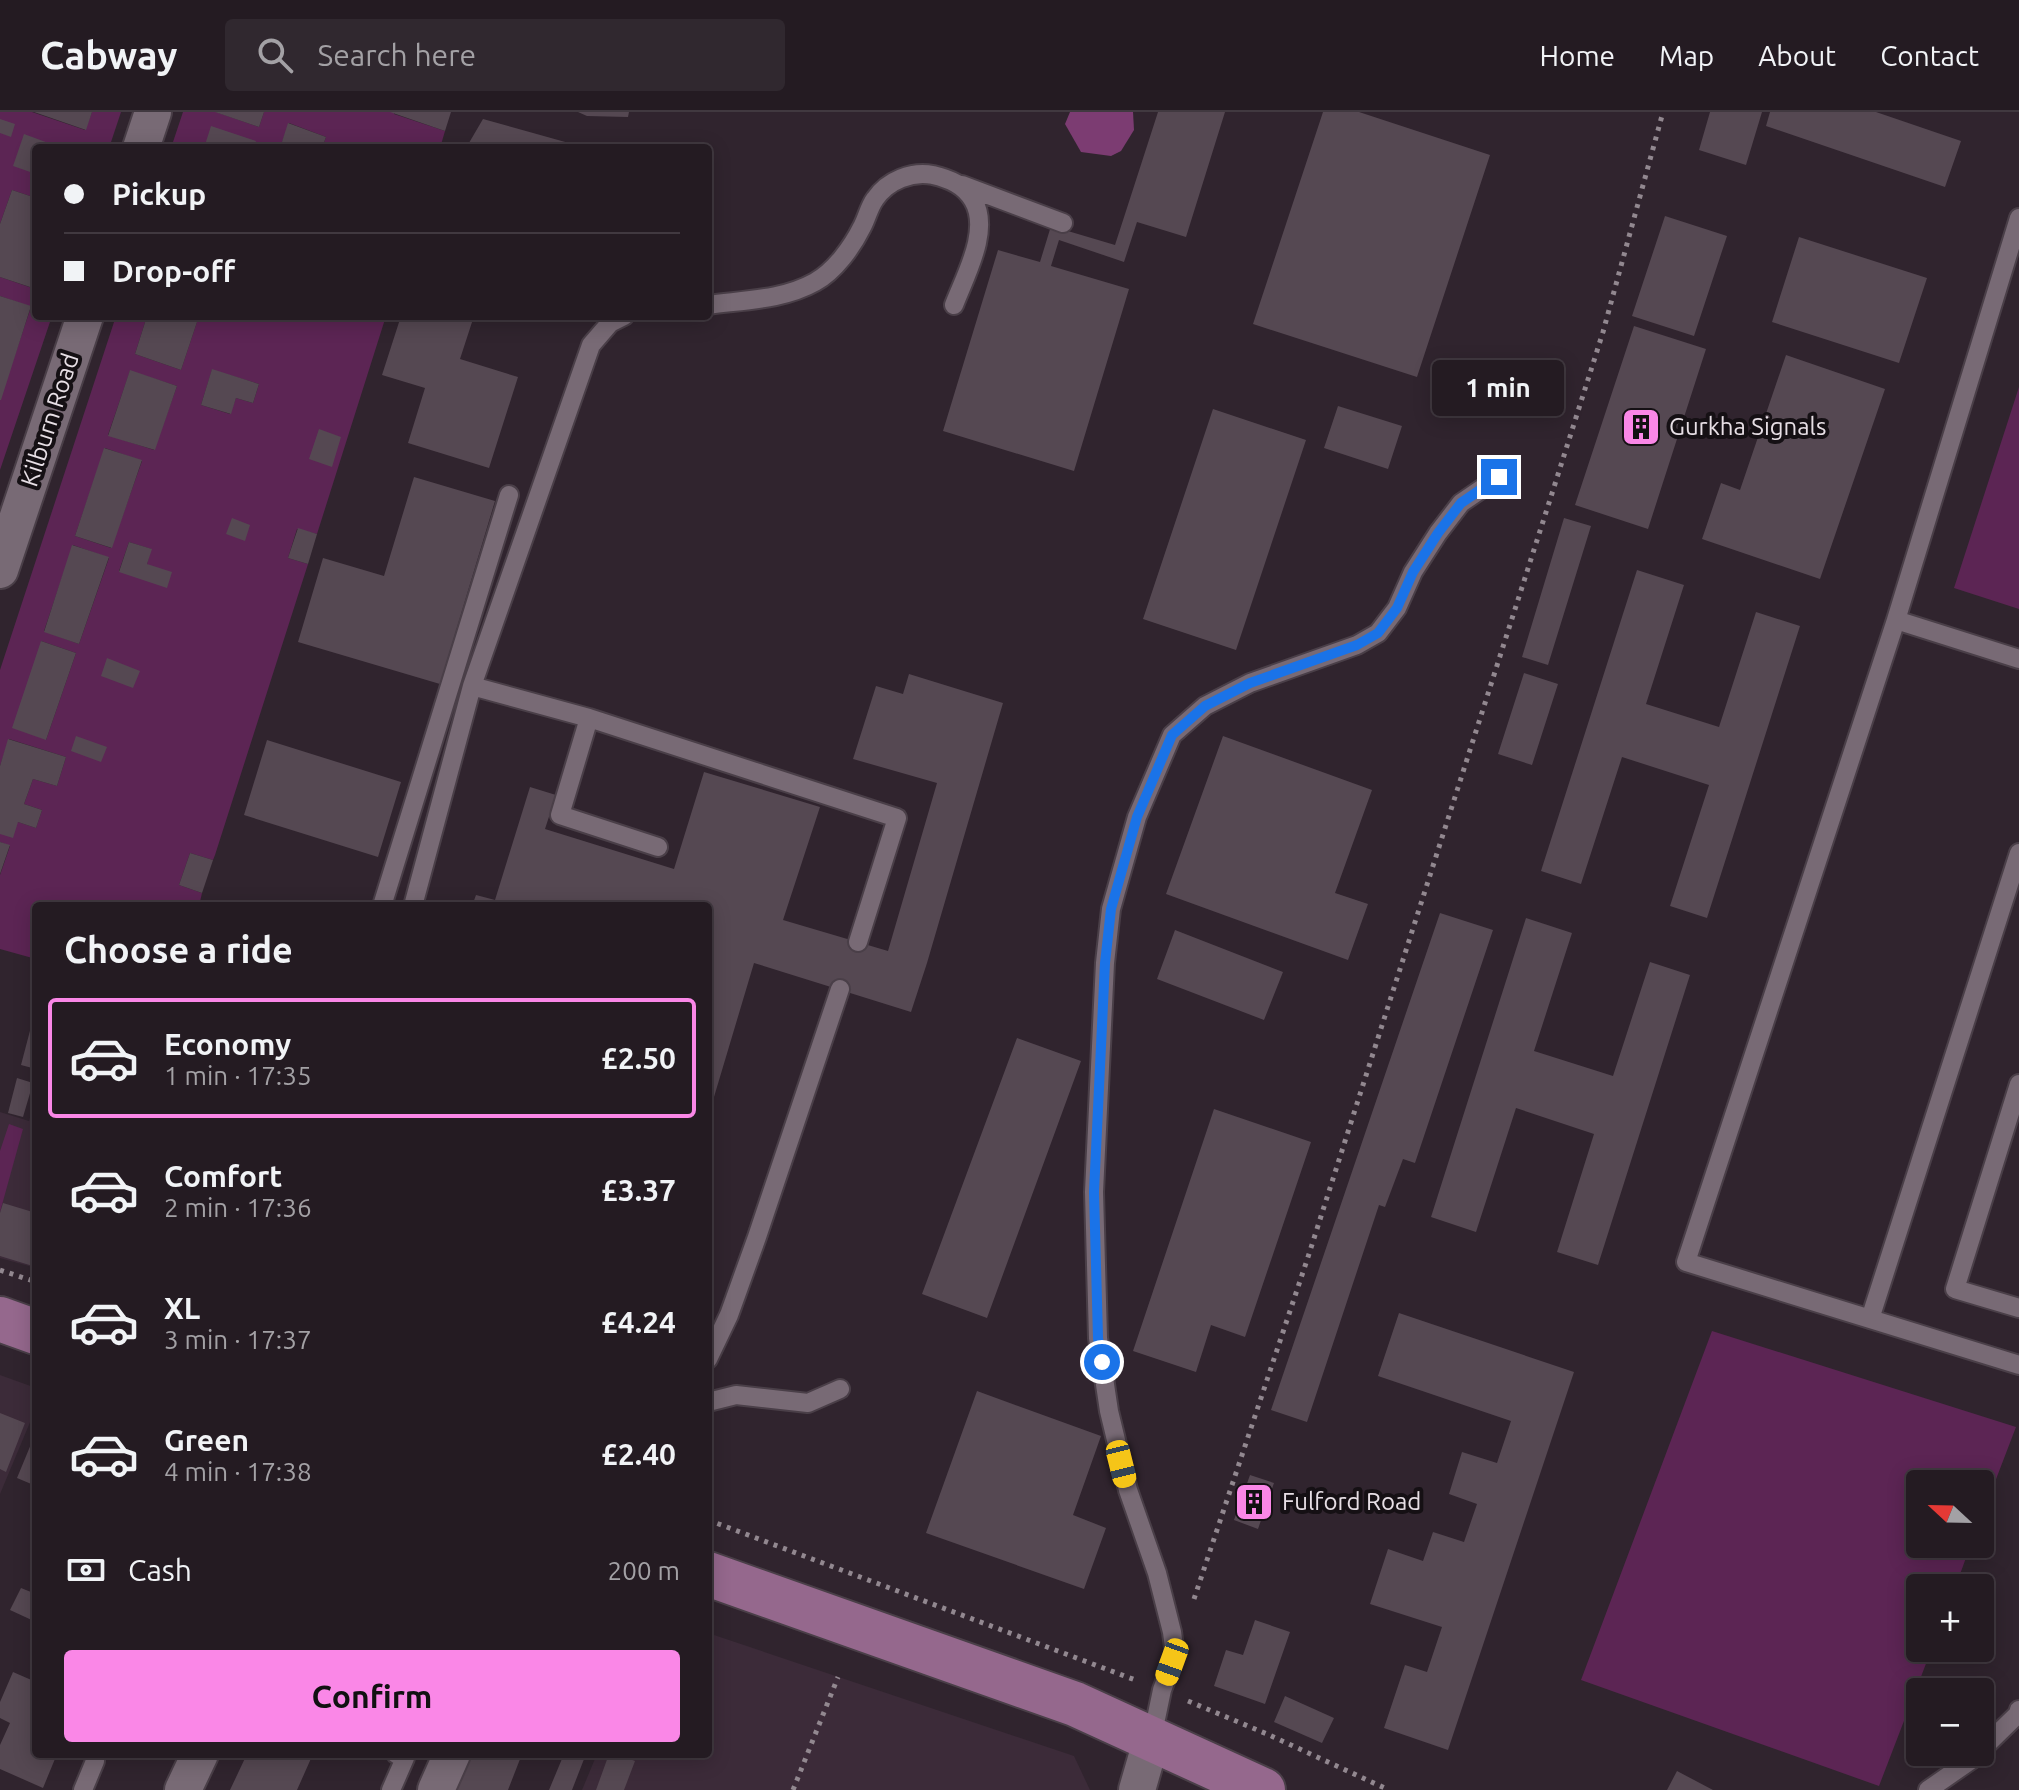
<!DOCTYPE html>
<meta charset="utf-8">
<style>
body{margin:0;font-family:Ubuntu,sans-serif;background:#30282f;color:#f1f3f6;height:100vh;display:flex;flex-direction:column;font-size:30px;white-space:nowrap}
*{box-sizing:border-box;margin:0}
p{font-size:26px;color:#a3a1a5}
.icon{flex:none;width:44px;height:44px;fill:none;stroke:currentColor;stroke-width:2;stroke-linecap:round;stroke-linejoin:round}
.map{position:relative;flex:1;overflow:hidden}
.side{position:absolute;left:32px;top:790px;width:680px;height:856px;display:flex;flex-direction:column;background:#241b22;border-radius:8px;box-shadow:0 4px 20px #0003,0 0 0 2px #413940}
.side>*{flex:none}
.banner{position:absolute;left:32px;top:32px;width:680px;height:176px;border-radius:8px;box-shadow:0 4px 20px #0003,0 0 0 2px #413940;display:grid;align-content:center;height:176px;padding:0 32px;background:#241b22}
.needle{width:52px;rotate:292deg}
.tools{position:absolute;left:1906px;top:1358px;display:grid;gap:16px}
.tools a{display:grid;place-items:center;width:88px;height:88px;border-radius:8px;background:#241b22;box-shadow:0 4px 20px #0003,0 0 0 2px #413940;font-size:40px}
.end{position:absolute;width:36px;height:36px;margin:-18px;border:10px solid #1a73e8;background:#fff;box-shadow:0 0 0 4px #fff}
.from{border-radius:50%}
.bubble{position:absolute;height:56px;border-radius:8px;background:#241b22;box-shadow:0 4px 20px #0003,0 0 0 2px #413940;font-size:26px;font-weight:700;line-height:56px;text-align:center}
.car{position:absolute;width:24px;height:48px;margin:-24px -12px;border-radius:10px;box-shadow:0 0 6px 2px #0007;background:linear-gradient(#f5c518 24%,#345 0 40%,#f5c518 0 76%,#345 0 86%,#f5c518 0)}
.banner b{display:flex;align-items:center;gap:28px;height:76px;font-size:30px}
.banner b+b{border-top:2px solid #413940}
.banner i{width:20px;height:20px;background:#f1f3f6}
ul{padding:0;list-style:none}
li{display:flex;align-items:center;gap:24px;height:120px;margin:0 16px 12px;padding:0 16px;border:4px solid transparent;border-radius:8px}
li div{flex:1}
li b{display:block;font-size:30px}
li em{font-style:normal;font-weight:700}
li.active{border-color:#fa87e7}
li>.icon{width:72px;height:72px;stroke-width:1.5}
h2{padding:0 32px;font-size:36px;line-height:96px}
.pay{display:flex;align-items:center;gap:20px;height:88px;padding:0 32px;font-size:30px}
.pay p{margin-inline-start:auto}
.button{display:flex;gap:16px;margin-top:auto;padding:16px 32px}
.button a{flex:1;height:92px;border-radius:8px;background:#fa87e7;color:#111;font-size:32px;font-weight:700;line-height:92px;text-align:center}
header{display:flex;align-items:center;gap:48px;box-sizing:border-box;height:112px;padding:0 40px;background:#241b22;border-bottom:2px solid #413940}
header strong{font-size:38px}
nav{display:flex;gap:44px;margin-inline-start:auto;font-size:28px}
.search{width:560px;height:72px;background:#30282f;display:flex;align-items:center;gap:20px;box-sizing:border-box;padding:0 28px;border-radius:8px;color:#a3a1a5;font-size:30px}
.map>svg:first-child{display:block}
</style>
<header>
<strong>Cabway</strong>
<div class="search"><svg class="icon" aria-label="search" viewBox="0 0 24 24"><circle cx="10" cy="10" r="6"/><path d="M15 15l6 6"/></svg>Search here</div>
<nav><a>Home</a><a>Map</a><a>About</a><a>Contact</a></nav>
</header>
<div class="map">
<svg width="2019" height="1678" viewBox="0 0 2019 1678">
<rect width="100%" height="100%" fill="#30242e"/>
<!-- built -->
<path fill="#3c2b39" d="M36 986V1156L0 1146V1000L29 1009Z
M0 1263 36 1276V1296L0 1382Z
M708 1521 1074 1644 1090 1678H582L597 1642H708Z"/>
<!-- green -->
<path fill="#5c2554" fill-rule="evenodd" d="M0 0H32L85 18 92 0H121L109 36H36V86L12 78 0 112Z
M183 0H216L259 15 264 0H394V2L445 19 440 36H322L326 25 289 11 280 36H171Z
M0 165 35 177 36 175V204H52L0 358V287L31 195 0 184Z
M116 204H147L135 242 181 258 199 204H217L235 210 237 204H386L317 422 297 417 288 446 308 452 215 743 213 748 190 741 179 773 202 781 199 794H36V847L0 837V763L10 734 0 730V722L18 710 36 716 42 698 24 692 33 667 57 674 66 645 9 627 0 654V558ZM212 258 259 272 253 291 236 286 230 302 201 293ZM130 259 177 274 154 338 108 323ZM105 336 142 349 111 436 75 424ZM129 430 151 437 147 452 167 475 119 459ZM73 433 109 446 79 532 44 519ZM41 529 76 541 46 628Z
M2019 275V497L1954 476Z
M9 1012 23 1017 0 1100V1039Z
M1712 1219 2016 1315 1980 1409V1372H1920V1432H1971L1955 1476H1920V1536H1932L1879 1674 1581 1568Z"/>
<!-- forest -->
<path fill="#7c3c72" d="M1070 0H1133L1134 18 1121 39 1111 44 1081 40 1065 12Z"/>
<!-- building -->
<path fill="#554852" d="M34 0H92L86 18Z
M215 0H264L259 15Z
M390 0H451L445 19Z
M578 0H629L628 5 587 4Z
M1158 0H1225L1186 125 1137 110 1124 150 1059 128 1051 154 1129 177 1074 359 943 319 998 138 1040 150 1051 114 1115 133Z
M1323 0H1359L1490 43 1417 265 1253 212Z
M1710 0H1762L1746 53 1699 38Z
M1770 0H1876L1961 29 1945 75 1766 14Z
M0 7 15 12 11 25 0 21Z
M483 7 576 33 575 36H466Z
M288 11 326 25 322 36H280Z
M211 14 256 29 254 36H204Z
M24 22 62 36H36V62L13 54Z
M12 78 36 86V177L0 165V112Z
M1665 104 1727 124 1694 224 1632 204Z
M1799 125 1927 166 1899 251 1772 210Z
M0 184 31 194 1 288H0Z
M147 204H199L181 258 135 242Z
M401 204H474L460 247 518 265 489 356 408 331 425 276 382 263Z
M1634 214 1706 237 1648 417 1575 393Z
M1786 243 1885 277 1820 467 1702 427 1721 371 1740 378Z
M212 257 259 272 253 291 236 286 231 302 201 293Z
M130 258 177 274 155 338 108 324Z
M1338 294 1402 314 1388 357 1324 336Z
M1213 297 1306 328 1236 538 1143 507Z
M319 317 341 325 332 355 309 347Z
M104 336 142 348 112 436 75 424Z
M414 365 495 389 440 572 298 530 323 446 384 464Z
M232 406 250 413 245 429 226 422Z
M1564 406 1591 414 1548 553 1522 545Z
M298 416 317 422 308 452 288 446Z
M129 430 152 437 147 452 172 460 167 476 119 460Z
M72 433 109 445 79 532 44 520Z
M1637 458 1684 473 1646 592 1719 615 1756 500 1800 514 1707 806 1670 794 1709 673 1622 645 1581 772 1541 759Z
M41 529 76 541 46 628 12 616Z
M107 546 140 559 133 576 101 564Z
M1524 561 1558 572 1532 653 1498 642Z
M909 562 1003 591 927 851 911 900 754 851 714 985 708 983V794H472L476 783 495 788 530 675 556 683 545 717 674 757 704 660 820 695 783 808 888 839 937 671 853 647 876 574 903 582Z
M76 624 107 635 101 650 71 639Z
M1223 624 1372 678 1335 781 1368 792 1348 848 1166 782Z
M8 627 66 645 57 674 33 667 24 692 42 698 36 716 18 710 13 726 0 722V654Z
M267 628 401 670 378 745 244 703Z
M0 730 10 733 0 762Z
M190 741 213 748 202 781 179 773Z
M1440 801 1493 818 1415 1051 1403 1047 1385 1095 1379 1093 1307 1310 1271 1298Z
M1526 806 1572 821 1534 939 1613 964 1650 850 1690 863 1598 1153 1557 1140 1594 1022 1516 996 1476 1120 1431 1105Z
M1175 818 1283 860 1264 908 1157 867Z
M32 911 36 912V957L21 953Z
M1017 926 1081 949 987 1206 922 1182Z
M17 966 33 971 23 1005 8 1001Z
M1214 997 1311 1030 1245 1225 1211 1213 1196 1260 1133 1239Z
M3 1091 36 1101V1155L0 1144V1101Z
M1399 1201 1574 1260 1448 1638 1384 1616 1405 1553 1427 1560 1442 1515 1370 1492 1388 1437 1423 1449 1433 1420 1464 1430 1477 1392 1449 1382 1462 1340 1497 1351 1511 1309 1378 1264Z
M977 1279 1101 1324 1073 1403 1106 1416 1084 1477 926 1421Z
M0 1301 25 1311 6 1360 0 1357Z
M36 1320V1374L17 1366Z
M1250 1363 1274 1371 1258 1417 1234 1408Z
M21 1476 36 1482V1510L10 1498Z
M1255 1508 1290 1520 1265 1592 1214 1574 1226 1538 1243 1543Z
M13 1560 36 1570V1642H57L43 1676 0 1657V1633L10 1611 0 1606V1590Z
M1285 1584 1334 1606 1322 1631 1274 1610Z
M247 1642H313L297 1678H230Z
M472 1642H522L508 1678H457Z
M564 1642H586L572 1678H549Z
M609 1642H617L635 1649 624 1678H596Z
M1677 1659 1713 1678H1667Z"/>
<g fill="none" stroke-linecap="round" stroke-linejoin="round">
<defs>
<path id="lane" d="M962 73 1063 111
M708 193C744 188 783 188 815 170 835 159 852 135 862 115 867 106 869 95 875 87 888 68 912 59 933 63 950 67 964 73 973 88 991 118 965 164 954 193
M1896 508 2019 106
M2019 547 1896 508 1686 1150 2019 1253
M472 574 591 233 610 211 624 204
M589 606 560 703 658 735
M382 794 509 383
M413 794 472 574 589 606 897 706 858 830
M2019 972 1955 1177 2019 1196
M1870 1207 2019 741
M708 1247 729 1203 757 1125 840 877
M708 1290 736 1283 808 1291 840 1277
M1152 1626 1162 1578 1175 1543 1172 1520 1157 1461 1128 1378 1109 1299 1098 1226 1094 1080 1105 851 1111 797 1137 705 1172 623 1205 594 1250 571 1357 533 1378 521 1397 496 1413 460 1438 421 1461 391 1499 365
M1980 1639 2018 1602 2019 1598
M83 1678 95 1649
M391 1678 405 1646 396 1642
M1928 1678 1971 1648 1979 1640"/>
<path id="street" d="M141 36 153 0
M0 458 85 204
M183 1678 200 1642
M436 1678 452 1642
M1137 1678 1152 1626"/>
<path id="primary" d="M0 1207 36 1220
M708 1462 1075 1592 1263 1678"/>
</defs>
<!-- lane casing -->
<use href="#lane" stroke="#4a3f48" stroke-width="22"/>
<!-- street casing -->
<use href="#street" stroke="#4a3f48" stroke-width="40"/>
<!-- primary casing -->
<use href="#primary" stroke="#4a3f48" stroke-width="48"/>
<!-- path -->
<path stroke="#928890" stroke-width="5" stroke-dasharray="4 6" stroke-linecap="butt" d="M0 1158 36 1170
M708 1408 1138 1569
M1194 1487 1308 1145 1555 372 1603 220 1663 0
M1188 1589 1267 1622 1389 1678
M793 1678 838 1565"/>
<!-- lane -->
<use href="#lane" stroke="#786a75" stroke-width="18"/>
<!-- street -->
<use href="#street" stroke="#786a75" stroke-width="36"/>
<!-- primary -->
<use href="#primary" stroke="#95688d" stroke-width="44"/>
</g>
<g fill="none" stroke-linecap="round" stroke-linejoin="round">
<!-- route -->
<path stroke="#1a73e8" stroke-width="10" d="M1102 1250 1098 1226 1094 1080 1105 851 1111 797 1137 705 1172 623 1205 594 1250 571 1357 533 1378 521 1397 496 1413 460 1438 421 1461 391 1499 365"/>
</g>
<!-- icons -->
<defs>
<symbol id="building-square" viewBox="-11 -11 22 22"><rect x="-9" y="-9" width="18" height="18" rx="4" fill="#fa87e7" stroke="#151014"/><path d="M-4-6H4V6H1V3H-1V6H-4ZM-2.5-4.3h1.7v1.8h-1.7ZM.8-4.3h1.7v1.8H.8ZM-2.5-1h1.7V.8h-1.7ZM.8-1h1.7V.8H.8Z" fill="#111"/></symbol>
</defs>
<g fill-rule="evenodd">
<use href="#building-square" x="1619" y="293" width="44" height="44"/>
<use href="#building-square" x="1232" y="1368" width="44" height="44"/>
</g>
<g text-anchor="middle" stroke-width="8" stroke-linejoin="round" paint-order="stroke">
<!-- street labels -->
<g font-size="24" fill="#e7dfe5" stroke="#151014">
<text transform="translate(50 308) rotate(-72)" y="8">Kilburn Road</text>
</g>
<!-- poi labels -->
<g font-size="24" fill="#e7dfe5" stroke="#151014" text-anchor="start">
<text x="1669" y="323">Gurkha Signals</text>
<text x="1282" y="1398">Fulford Road</text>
</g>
</g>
</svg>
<div class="tools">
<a><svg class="needle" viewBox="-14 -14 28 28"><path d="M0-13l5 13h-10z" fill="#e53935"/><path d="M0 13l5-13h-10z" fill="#a3a1a5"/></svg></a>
<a>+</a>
<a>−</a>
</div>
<i class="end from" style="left:1102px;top:1250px"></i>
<i class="end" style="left:1499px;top:365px"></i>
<div class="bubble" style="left:1432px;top:248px;width:132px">1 min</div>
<i class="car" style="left:1121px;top:1352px;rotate:166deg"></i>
<i class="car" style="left:1172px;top:1550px;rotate:200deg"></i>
<div class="banner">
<b><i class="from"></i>Pickup</b>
<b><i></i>Drop-off</b>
</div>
<section class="side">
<h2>Choose a ride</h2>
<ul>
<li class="active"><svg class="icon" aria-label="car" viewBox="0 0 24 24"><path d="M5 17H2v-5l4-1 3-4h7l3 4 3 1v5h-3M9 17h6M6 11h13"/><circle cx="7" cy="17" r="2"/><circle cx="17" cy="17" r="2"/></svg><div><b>Economy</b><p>1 min · 17:35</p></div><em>£2.50</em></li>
<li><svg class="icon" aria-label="car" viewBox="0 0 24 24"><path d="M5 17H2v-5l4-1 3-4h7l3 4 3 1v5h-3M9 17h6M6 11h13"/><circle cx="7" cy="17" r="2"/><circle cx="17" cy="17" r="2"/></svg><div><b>Comfort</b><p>2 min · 17:36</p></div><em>£3.37</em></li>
<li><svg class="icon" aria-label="car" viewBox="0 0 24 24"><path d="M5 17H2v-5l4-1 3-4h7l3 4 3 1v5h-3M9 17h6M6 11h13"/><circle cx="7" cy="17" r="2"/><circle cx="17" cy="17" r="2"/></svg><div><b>XL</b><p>3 min · 17:37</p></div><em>£4.24</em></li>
<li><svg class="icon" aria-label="car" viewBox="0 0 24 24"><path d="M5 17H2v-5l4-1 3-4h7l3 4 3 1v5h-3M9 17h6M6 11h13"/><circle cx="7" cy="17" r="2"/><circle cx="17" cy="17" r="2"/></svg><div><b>Green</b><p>4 min · 17:38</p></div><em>£2.40</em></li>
</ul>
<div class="pay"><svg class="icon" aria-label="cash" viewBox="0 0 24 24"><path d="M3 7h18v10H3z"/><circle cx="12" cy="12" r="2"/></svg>Cash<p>200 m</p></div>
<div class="button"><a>Confirm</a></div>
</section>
</div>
